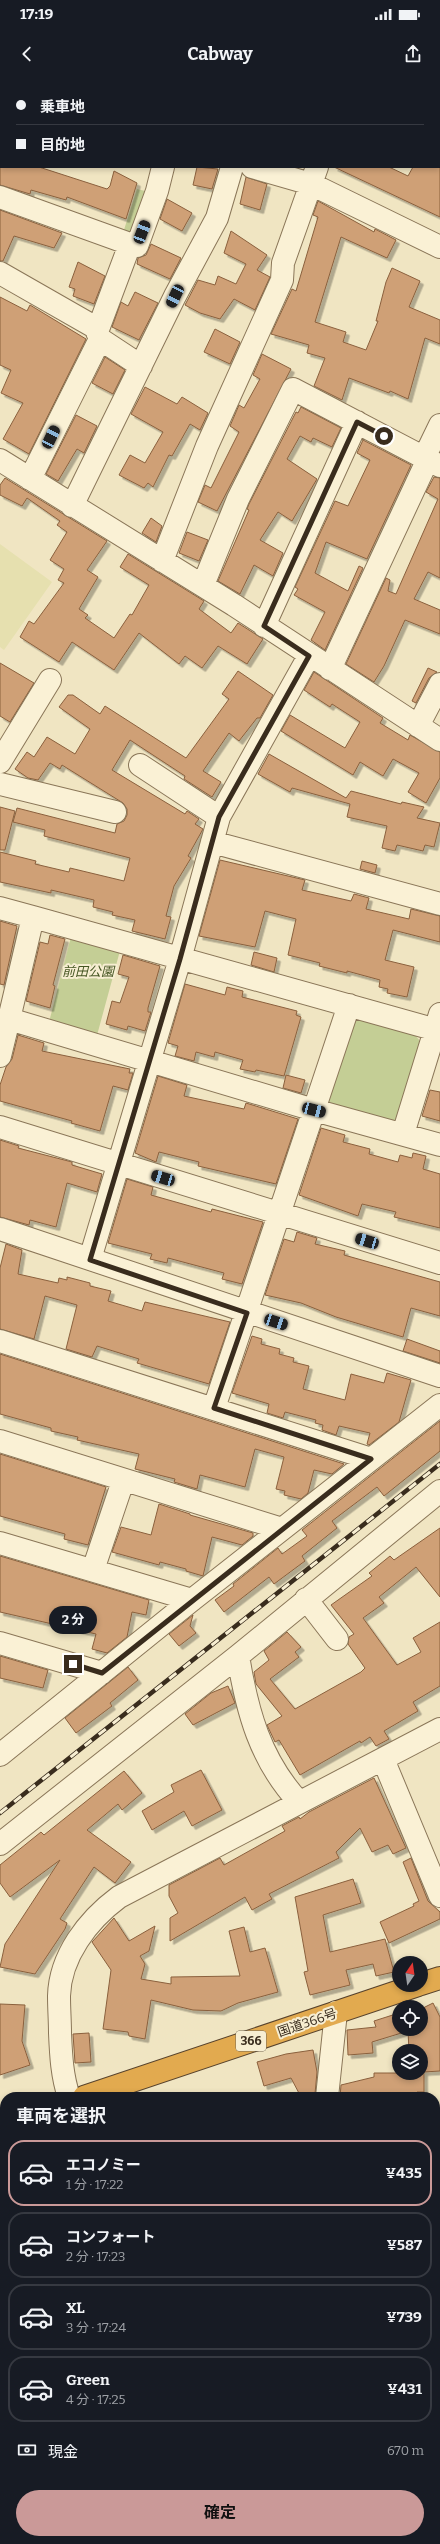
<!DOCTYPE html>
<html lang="ja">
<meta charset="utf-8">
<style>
body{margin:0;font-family:Bitter,"Noto Sans JP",serif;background:#20242c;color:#f1f3f6;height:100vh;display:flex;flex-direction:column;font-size:15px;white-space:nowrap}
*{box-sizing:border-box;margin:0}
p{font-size:13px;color:#9ea1a6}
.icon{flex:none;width:22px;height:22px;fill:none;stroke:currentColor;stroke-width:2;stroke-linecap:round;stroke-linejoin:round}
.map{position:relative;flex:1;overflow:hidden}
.sheet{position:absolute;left:0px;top:2012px;width:440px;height:452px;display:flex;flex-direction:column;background:#171b24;border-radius:16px 16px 0 0;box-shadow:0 2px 6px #0003}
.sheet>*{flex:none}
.banner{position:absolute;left:0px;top:0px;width:440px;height:88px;box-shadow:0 2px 6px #0003;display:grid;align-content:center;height:88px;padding:0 16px;background:#171b24}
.needle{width:26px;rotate:13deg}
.buttons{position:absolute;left:392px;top:1876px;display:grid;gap:8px}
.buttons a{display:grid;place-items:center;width:36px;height:36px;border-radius:50%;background:#171b24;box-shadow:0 2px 6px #0003;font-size:20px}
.end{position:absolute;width:18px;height:18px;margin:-9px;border:5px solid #392c1d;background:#fff;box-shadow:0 0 0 2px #fff}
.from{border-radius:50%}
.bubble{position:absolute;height:28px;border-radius:14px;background:#171b24;box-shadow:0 2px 6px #0003;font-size:13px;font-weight:700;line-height:28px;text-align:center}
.car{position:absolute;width:12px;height:24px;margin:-12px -6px;border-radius:5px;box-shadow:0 0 3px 1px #0007;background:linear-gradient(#222 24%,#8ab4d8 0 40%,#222 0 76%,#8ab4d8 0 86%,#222 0)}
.banner b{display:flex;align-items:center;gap:14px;height:38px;font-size:15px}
.banner b+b{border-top:1px solid #363941}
.banner i{width:10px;height:10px;background:#f1f3f6}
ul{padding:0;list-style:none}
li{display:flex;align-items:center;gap:12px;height:66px;margin:0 8px 6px;padding:0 8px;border:2px solid #363941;border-radius:16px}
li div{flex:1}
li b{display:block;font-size:15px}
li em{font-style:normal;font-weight:700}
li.selected{border-color:#ca9998}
li>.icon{width:36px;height:36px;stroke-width:1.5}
h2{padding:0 16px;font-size:18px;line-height:48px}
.pay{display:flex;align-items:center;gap:10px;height:44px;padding:0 16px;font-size:15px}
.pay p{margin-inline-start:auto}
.cta{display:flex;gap:8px;margin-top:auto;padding:8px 16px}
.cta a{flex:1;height:46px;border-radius:24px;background:#ca9998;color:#111;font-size:16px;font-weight:700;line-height:46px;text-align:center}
.status{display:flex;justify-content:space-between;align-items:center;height:28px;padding:0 20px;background:#171b24;direction:ltr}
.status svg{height:11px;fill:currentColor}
header{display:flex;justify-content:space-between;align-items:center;height:52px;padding:0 16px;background:#171b24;font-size:18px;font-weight:700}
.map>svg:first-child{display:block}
</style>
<div class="status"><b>17:19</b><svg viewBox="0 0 49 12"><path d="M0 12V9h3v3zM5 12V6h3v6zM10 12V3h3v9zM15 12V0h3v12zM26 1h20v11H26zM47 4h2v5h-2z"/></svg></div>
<header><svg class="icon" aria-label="back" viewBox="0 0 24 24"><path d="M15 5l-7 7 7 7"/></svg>Cabway<svg class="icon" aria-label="share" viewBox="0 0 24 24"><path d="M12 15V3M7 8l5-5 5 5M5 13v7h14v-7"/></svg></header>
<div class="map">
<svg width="440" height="2464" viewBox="0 0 440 2464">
<defs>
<filter id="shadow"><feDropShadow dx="3.5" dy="3.5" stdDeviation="0" flood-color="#0004"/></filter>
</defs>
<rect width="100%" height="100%" fill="#f0e5c2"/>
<!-- farmland -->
<path fill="#e6e0af" d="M171 0H277L170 1Z
M0 464 52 502 4 570 0 567Z"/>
<!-- green -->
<path fill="#c4ce95" d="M359 0H440V38L439 1Z
M137 109 153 113 136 159 123 153Z
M72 853 121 867 96 959 48 946Z
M357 938 412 952 422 963 396 1047 330 1027 326 1019 351 941Z
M5 2449V2459H57L60 2464H2L0 2452Z"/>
<!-- building -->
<path fill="#cfa076" stroke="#8a603d" filter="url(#shadow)" d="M0 87H39L107 109 110 106 114 91 137 103 126 139 67 117 66 120 31 110 30 114 0 105Z
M197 87 218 89 212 109 193 105Z
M334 87H389L408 96 413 87H440V137Z
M246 97 267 104 260 130 240 124Z
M167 119 192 133 182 151 160 139Z
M318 121 374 152 375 149 396 160 387 178 341 157 315 242 346 252 343 262 366 270 378 241H376L386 202 392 188 420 201 409 227 440 240V264L425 258 408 319 390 311 389 313 349 298 342 320 314 306 325 278 307 273 309 265 271 254 292 209 296 211 318 137 313 135Z
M0 130 62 153 54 168 14 156 3 181H0Z
M231 151 267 175 257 190 270 197 255 230 234 219 220 239 200 233 185 225 198 200 215 205 218 196 236 204 246 184 224 173Z
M151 164 181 178 170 199 137 184 138 178 146 175Z
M78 182 105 196 94 224 73 216 75 209 69 207Z
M135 212 158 223 139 260 112 247 121 222 128 226Z
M0 217 27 231 30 225 86 259 29 374 3 359 23 323 1 313 11 290 0 285Z
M215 249 240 262 230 284 204 272Z
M262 274 291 289 217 431 198 422 205 405 211 408 239 352 230 346 239 325 244 328 260 299 253 295Z
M105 277 125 290 113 314 92 303Z
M145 307 177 324 182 317 208 333 200 350 190 344 172 376 169 375 153 407 148 403 144 408 119 395 130 375 145 383 163 352 131 334Z
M301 327 341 348 332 367 313 358 311 362 300 356 287 379 317 399 292 441 278 432 260 460 283 473 273 496 254 485 240 514 218 501 249 430 247 429 249 424 296 332 298 333Z
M76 335 97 346 84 373 77 369 58 401 46 394Z
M363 360 411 385 367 479 326 462 315 493 348 511 359 486 363 488 325 570 311 560 325 532 294 515 298 509 295 507 335 421 348 426 370 380 357 373Z
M434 397 440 398V498L428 492 414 519 440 530V554L405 540 384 586 374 602 346 584 386 498 390 500 388 511 396 514 438 419 426 412Z
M5 398 107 461 87 490 98 497 79 529 88 535 85 538 114 558 130 534 132 535 149 505 120 487 128 474 204 521 199 529 231 553 238 543 263 559 247 584 218 566 202 588 185 576 179 584 139 553 114 590 72 562 59 582 20 557 29 541 34 544 64 503 58 500 64 489 50 480 67 452 57 445 60 441 27 418 22 426 0 415V405Z
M151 438 162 446 156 462 142 453Z
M187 452 208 460 199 481 179 473Z
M0 583 34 603 10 642 0 636Z
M428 588 437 592 429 598 416 623 412 621Z
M238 591 273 615 260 638H257L239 661 229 653 203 691 221 702 212 717 184 699 185 696 130 660 112 690 185 734 187 731 199 739 195 744 203 749 188 776 191 778 174 806 166 836 171 837 165 859 132 851 135 840 112 835 113 832 93 827 94 820 51 810V813L0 802V772L36 781 35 784 69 792 70 788 124 801 130 778 44 756 45 750 13 742 17 728 115 753 117 744 124 741 127 735V729L123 723 62 685 60 689 50 683 38 700 28 698 15 689 27 672 34 677 47 657 75 674 90 649 59 627 68 615H73L100 634 105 626 186 678 229 619 222 614Z
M314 592 383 638 380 643 408 660 410 655 440 672V698L426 723 408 712 419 693 393 679 383 696 360 682 353 695 281 651 290 635 345 668 360 642 332 624 330 627 304 610Z
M269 674 346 718 351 711 401 724 402 722 424 727 417 738 440 743 434 767 425 765 423 771 397 765 395 771 382 768 387 746 347 737 350 724 292 708 290 712 258 694Z
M0 727 15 731 5 770H0Z
M220 780 305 800 302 810 351 821 354 814 369 818 366 829 409 839 411 829 440 836V862L393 850 385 880 414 887 407 917 387 913 388 909 379 907 380 900 347 891V893L319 886 320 883 288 875 296 839 265 831 255 867 199 856Z
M362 781 377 785 375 793 360 789Z
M0 841 17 846 4 905 0 904Z
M50 855 65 859 53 905 55 906 50 928 26 921 40 862 48 864Z
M254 872 277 878 274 892 251 885Z
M123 875 160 886 148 928V932H151L145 951 128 946 127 950 106 944 112 921 120 923 129 897 118 894Z
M185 904 225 915 227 907 243 911 242 917 297 931 296 935 301 937 284 996 256 990 255 992 240 989 243 980 215 972 214 977 196 972 194 981 175 976 178 966 168 963Z
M18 955 44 963 42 971 130 989 129 993H133L128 1010 113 1006 100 1051 71 1043 72 1041 0 1021V1005L6 987 12 979Z
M286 995 305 1000 301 1013 283 1008Z
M158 996 187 1005 184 1016 244 1029 246 1023 298 1039 276 1104 198 1086 199 1082 159 1072 156 1082 135 1073Z
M430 1010 440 1012V1041L422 1036Z
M321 1048 345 1055 343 1062 370 1069 369 1074 398 1082 400 1075 412 1078 413 1073 426 1076 423 1089 440 1094V1148L394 1137 396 1132 362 1124 358 1136 299 1115Z
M0 1060 19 1066 18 1068 72 1082V1085L102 1094 97 1112 67 1103 56 1147 30 1140 29 1145 0 1137Z
M127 1099 153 1107 151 1115 211 1132 212 1129 263 1142 242 1204 222 1199 224 1193 168 1178 167 1183 150 1179 152 1174 108 1163Z
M297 1152 317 1158 315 1164 345 1171 344 1175 440 1202V1236L411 1228 403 1257 336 1237 301 1223 265 1215 284 1159 294 1162Z
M6 1164 22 1170 18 1194 58 1203 59 1198 67 1200V1197L90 1203V1206L111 1211 108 1221 142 1231 145 1222 230 1242 209 1304 137 1283 139 1279 97 1266 92 1277 66 1269 77 1225 45 1216 34 1259 0 1249V1188Z
M252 1256 262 1259 261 1264 280 1269 279 1274 294 1278 293 1282 309 1286 303 1309 345 1320 351 1294 384 1303 387 1293 411 1300 399 1342 369 1365 367 1364 370 1353 339 1346 336 1355 322 1350 323 1345 315 1343 316 1340 285 1332 283 1338 267 1333 269 1324 232 1313Z
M407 1259 440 1271V1283L403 1271Z
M0 1274 344 1384 332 1394 314 1390 308 1413 301 1419 284 1415 285 1411 276 1409 284 1377 255 1369 245 1407 200 1395 197 1409 174 1402 175 1399 135 1389 139 1374 77 1360 78 1357 51 1351V1348L0 1334Z
M440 1341V1371L384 1416 377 1407 332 1441 337 1448 302 1476 305 1481 274 1504 269 1497 224 1532 215 1520 234 1506 233 1504 278 1468 282 1474 307 1456 302 1450Z
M0 1374 106 1407 88 1465 64 1459 65 1454 0 1436Z
M159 1424 190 1434V1435L253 1453V1456L242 1465 212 1457 203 1496 186 1491V1489L160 1482 159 1485 112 1472 121 1447 151 1455Z
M440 1448V1517L416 1487 379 1517 384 1523 363 1538 397 1585 421 1572 413 1558 440 1542V1606L413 1622 418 1631 384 1651 389 1659 376 1666 370 1657 361 1663 360 1661 300 1695 279 1660 275 1662 267 1645 282 1636 256 1604 254 1592 269 1580 264 1571 287 1552 301 1567 295 1572 299 1577 270 1599 295 1629 361 1592 365 1588 348 1564 349 1557 354 1554 331 1525 372 1496 369 1493 390 1476 394 1480Z
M0 1476 149 1520 146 1535 132 1532 127 1557 107 1573 92 1569 96 1554 0 1532Z
M193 1535 190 1546 196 1553 179 1566 169 1554Z
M0 1576 48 1590 43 1608 0 1598Z
M128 1587 138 1600 110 1623 112 1626 76 1653 65 1638Z
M228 1606 235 1623 193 1645 185 1634 211 1613Z
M201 1690 222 1730 192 1746 184 1731 152 1750 142 1731 174 1712 171 1705Z
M124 1691 142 1713 122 1730 118 1724 87 1750 131 1782 115 1803 94 1787 60 1839 67 1843 65 1849 35 1894 0 1887 5 1864 60 1780 10 1817 0 1803V1785L41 1752 44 1755Z
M374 1698 406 1768 393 1774 388 1765 372 1772 360 1748 336 1772 339 1778 269 1814 272 1819 252 1830 245 1817 170 1861V1838L178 1833 169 1816V1805L220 1778 224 1785 285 1751 282 1746 299 1737 300 1739 309 1732Z
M411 1778 428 1821 440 1832V1839L389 1863 380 1842 414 1826 413 1824 419 1821 403 1782Z
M353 1799 361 1823 323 1835 330 1872 385 1859 394 1892 376 1896 373 1884 346 1890 350 1905 310 1915 304 1892 308 1891 295 1817Z
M114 1838 129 1861 155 1846 149 1871 140 1876 145 1884 141 1899 171 1904V1897L240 1896 229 1851 244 1847 250 1872 265 1868 278 1912 238 1923 221 1931 193 1930 151 1920 145 1959 129 1956 128 1952 103 1949 111 1890 92 1862Z
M433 1923 440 1937V1991L424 1992V2012H417L418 2017H340L341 2005 374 1997V1993H421V1971H409L408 1951 372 1962 373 1973 348 1975 347 1950 376 1947 374 1941 399 1933V1949H421V1929Z
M0 1924 25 1925 22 1961 30 1985 0 1995Z
M89 1953 91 1982 75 1983 73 1954Z
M313 1970 317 1992 315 2014 301 2017 291 1998 264 2006 257 1982 286 1974Z"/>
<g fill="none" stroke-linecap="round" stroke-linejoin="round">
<defs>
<path id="minor" d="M319 0 323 1
M95 1 96 0
M344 1V0
M0 18H1
M439 47 440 48
M252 87 311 104 440 167
M0 117 130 164
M0 193 98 249
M141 286 100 259 97 252 130 164 137 166 157 111 163 87
M424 378 440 345
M0 380 234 525 440 660
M30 399 100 259
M72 426 175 216 217 138 232 87
M162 481 207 366 282 200 283 183 317 87
M203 505 238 419 293 309 440 386
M264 546 357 342
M330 589 428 379
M418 646 440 604
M0 682 50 600
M140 685 219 737
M0 704 115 732
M212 762 440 824
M0 828 33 837 9 939 314 1030 349 925
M33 837 440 951
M0 976 9 939
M0 1047 440 1183
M403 1054 440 934
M0 1149 440 1296
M90 1179 180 879 219 737 309 576
M0 1261 371 1379
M214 1328 314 1030 440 1065
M0 1361 282 1449
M0 1463 192 1520
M93 1490 123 1401
M306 1519 337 1559
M0 1563 102 1593
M238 1576C247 1631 260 1680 299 1722
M0 1675 192 1520 440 1325
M383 1679 440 1816
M0 1764 238 1576 440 1411
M69 2017C62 1996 61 1976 60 1953 60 1941 59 1929 59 1916 60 1876 88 1840 119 1817L440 1649
M327 2017 336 1932
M435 2166 440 2163
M0 2168 5 2247
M0 2316 5 2315
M435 2333 440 2330
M435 2396 440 2393
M0 2442 5 2439
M435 2447 440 2445
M65 2459 67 2464
M196 2464 207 2459
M391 2464 404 2459"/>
<path id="highway" d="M421 1904 440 1898
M84 2017 418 1905
M0 2045 5 2044"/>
</defs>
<!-- minor casing -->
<use href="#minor" stroke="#8a7658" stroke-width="24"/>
<!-- highway casing -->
<use href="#highway" stroke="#58432d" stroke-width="24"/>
<!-- minor -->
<use href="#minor" stroke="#faf1d5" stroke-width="22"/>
<!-- highway -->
<use href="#highway" stroke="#e2aa4f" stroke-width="22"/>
<defs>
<path id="rail" d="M0 1733 440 1384"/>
</defs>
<!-- rail casing -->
<use href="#rail" stroke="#392c1d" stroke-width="4.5"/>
<!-- rail -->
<use href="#rail" stroke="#f7eed2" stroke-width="3" stroke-dasharray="9" stroke-linecap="butt"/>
</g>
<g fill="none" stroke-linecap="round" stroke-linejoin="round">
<!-- route -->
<path stroke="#392c1d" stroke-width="5" d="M73 1584 102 1593 371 1379 214 1328 247 1233 90 1180 180 879 219 737 309 576 264 546 357 342 384 356"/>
</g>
<g text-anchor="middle" stroke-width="4" stroke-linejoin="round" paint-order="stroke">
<!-- shield labels -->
<rect fill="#f7eed2" stroke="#726653" stroke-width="1" x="236" y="1951" width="30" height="20" rx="3"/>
<g font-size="12" font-weight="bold" fill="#392c1d">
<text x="251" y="1965">366</text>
</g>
<!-- park labels -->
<g font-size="13" font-style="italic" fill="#465623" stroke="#f7eed2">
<text x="88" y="896">前田公園</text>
</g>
<!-- street labels -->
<g font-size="13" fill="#392c1d" stroke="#f7eed2">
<text transform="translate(307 1942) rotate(-19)" y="5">国道366号</text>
</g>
</g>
</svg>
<div class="buttons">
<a><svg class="needle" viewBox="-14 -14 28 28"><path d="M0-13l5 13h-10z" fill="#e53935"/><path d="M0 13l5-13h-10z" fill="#9ea1a6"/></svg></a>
<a><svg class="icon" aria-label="locate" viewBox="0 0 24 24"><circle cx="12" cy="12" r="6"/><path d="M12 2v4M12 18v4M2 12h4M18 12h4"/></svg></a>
<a><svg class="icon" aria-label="layers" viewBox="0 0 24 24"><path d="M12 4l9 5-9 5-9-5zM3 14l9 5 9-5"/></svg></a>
</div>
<i class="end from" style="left:384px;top:356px"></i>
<i class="end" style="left:73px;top:1584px"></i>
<div class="bubble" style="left:49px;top:1526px;width:48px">2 分</div>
<i class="car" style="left:142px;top:152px;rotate:21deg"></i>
<i class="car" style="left:175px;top:216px;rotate:206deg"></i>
<i class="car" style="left:51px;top:357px;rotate:26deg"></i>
<i class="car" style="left:314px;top:1030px;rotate:105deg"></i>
<i class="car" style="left:163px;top:1098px;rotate:287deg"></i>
<i class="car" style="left:367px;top:1161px;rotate:287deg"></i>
<i class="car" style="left:276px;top:1242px;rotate:108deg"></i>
<div class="banner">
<b><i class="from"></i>乗車地</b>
<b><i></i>目的地</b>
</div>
<section class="sheet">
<h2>車両を選択</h2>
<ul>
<li class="selected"><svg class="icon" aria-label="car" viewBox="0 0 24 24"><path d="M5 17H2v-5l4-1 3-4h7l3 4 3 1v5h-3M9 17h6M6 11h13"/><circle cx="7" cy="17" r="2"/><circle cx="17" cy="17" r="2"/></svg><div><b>エコノミー</b><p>1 分 · 17:22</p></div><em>¥435</em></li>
<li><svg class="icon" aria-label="car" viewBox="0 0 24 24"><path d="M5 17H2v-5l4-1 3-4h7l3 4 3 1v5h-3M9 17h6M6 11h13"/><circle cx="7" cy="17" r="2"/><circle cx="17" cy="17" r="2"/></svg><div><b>コンフォート</b><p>2 分 · 17:23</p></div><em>¥587</em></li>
<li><svg class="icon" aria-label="car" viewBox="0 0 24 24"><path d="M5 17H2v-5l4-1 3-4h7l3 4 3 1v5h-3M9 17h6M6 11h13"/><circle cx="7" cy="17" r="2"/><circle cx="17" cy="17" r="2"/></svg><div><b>XL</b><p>3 分 · 17:24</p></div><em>¥739</em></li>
<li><svg class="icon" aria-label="car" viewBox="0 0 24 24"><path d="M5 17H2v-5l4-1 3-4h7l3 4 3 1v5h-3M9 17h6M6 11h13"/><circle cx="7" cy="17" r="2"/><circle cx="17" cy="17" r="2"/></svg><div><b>Green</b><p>4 分 · 17:25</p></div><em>¥431</em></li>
</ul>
<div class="pay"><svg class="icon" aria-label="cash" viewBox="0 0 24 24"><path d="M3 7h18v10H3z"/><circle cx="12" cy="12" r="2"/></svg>現金<p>670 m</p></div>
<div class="cta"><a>確定</a></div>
</section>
</div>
